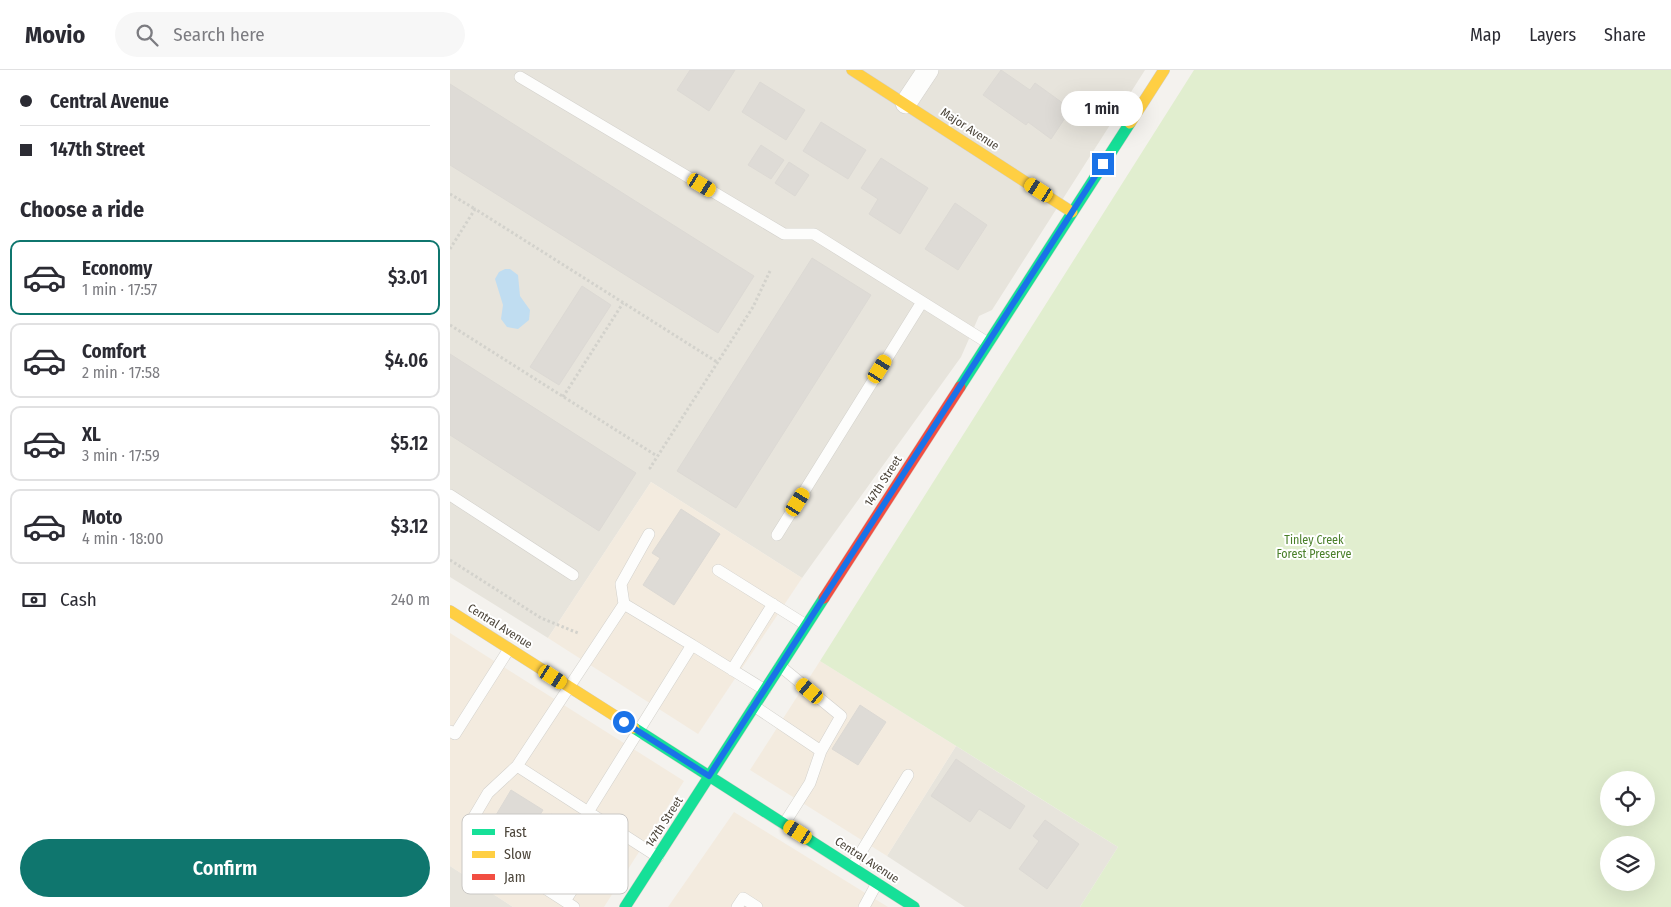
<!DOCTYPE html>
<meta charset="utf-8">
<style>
body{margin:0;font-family:"Fira Sans Condensed",sans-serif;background:#f7f7f7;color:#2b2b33;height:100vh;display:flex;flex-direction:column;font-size:19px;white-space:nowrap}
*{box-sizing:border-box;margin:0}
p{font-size:16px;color:#7c7c81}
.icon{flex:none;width:28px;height:28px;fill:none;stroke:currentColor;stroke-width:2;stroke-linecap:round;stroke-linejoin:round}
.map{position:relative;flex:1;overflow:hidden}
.drawer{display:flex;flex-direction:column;background:#fff;width:450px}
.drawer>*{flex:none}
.hud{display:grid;align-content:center;height:110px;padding:0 20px;background:#fff}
.controls{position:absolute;left:1150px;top:701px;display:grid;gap:10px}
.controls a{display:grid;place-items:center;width:55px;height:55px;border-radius:50%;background:#fff;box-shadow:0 5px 20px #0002;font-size:25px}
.end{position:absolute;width:22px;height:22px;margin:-11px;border:6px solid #1a73e8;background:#fff;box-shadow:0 0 0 2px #fff}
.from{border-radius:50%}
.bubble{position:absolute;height:35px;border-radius:18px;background:#fff;box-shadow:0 5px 20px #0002;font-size:16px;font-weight:600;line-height:35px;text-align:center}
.car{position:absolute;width:15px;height:30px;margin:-15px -8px;border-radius:6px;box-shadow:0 0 4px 1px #0007;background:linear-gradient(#f5c518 24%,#345 0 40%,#f5c518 0 76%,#345 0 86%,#f5c518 0)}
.hud b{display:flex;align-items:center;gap:18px;height:48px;font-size:19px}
.hud b+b{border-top:1px solid #e1e1e2}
.hud i{width:12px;height:12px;background:#2b2b33}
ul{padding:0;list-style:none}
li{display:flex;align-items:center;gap:15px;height:75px;margin:0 10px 8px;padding:0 10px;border:2px solid #e1e1e2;border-radius:10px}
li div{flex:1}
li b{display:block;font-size:19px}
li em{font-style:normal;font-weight:600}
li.current{border-color:#0f766e}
li>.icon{width:45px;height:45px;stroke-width:1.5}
h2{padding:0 20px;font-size:22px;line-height:60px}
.pay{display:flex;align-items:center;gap:12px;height:55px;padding:0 20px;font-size:19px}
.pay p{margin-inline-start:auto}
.button{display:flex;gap:10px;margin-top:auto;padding:10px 20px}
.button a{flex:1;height:58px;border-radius:30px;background:#0f766e;color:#fff;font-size:20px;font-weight:600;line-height:58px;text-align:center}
header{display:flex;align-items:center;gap:30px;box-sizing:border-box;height:70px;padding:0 25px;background:#fff;border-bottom:1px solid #e1e1e2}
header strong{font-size:24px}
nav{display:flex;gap:28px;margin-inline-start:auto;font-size:18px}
.search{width:350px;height:45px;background:#f7f7f7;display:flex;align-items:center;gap:12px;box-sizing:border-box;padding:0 18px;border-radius:28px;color:#7c7c81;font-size:19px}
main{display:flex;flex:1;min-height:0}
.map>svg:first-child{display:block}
</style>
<header>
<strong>Movio</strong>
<div class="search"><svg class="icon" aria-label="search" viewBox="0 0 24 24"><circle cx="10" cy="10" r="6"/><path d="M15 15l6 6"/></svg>Search here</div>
<nav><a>Map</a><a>Layers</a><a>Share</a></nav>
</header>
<main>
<section class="drawer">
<div class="hud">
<b><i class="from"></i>Central Avenue</b>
<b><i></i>147th Street</b>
</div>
<h2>Choose a ride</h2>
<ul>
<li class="current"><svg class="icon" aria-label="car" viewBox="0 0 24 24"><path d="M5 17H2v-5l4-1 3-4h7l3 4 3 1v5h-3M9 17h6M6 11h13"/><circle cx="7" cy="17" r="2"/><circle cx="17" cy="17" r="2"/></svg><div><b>Economy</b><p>1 min · 17:57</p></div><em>$3.01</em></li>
<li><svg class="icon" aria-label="car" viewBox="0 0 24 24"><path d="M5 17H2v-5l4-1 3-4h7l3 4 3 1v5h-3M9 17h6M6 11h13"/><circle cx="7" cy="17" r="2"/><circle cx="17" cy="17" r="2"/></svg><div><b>Comfort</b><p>2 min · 17:58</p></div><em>$4.06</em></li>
<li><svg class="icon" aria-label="car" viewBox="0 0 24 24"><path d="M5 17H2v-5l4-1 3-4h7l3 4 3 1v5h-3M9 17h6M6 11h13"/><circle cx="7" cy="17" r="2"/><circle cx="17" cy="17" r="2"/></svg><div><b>XL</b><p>3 min · 17:59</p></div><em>$5.12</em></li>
<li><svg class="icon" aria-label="car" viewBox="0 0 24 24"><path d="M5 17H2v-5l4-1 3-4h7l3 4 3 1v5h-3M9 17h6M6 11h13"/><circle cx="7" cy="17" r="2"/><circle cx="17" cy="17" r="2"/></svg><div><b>Moto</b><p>4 min · 18:00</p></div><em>$3.12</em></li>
</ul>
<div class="pay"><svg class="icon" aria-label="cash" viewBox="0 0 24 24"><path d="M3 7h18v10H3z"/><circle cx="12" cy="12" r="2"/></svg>Cash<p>240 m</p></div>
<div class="button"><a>Confirm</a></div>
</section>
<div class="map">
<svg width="1221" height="837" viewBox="0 0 1221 837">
<rect width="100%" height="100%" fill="#f4f2ee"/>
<!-- residential -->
<path fill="#e7e4dc" d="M0 0H695L542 240 529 246 511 287 352 508 201 412 98 568 0 507Z
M506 676 668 777 630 837H515L437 786Z
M0 796 63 837H0Z"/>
<!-- commercial -->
<path fill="#f3ebdf" d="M201 412 352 508 248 664 98 568Z
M0 563 234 711 154 837H63L0 796Z
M370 591 506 676 437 786 300 700Z
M284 742 438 837H218Z"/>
<!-- green -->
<path fill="#e1eecf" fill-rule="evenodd" d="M744 0H1221V837H630L668 777 370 591ZM1159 710H1196V748H1159ZM1159 775H1196V812H1159Z"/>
<!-- water -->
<path fill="#c0ddf1" d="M55 199H60L68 205 70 226 80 240 79 250 68 259 57 257 51 249 53 235 45 209 49 202Z"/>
<!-- building -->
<path fill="#dedbd6" stroke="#dcd9d4" d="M240 0H285L259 41 227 20Z
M551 0 580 20 585 13 621 39 601 69 578 52 576 55 533 25Z
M310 12 355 40 336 70 292 42Z
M0 14 304 206 268 263 0 95Z
M371 52 416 80 398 109 353 81Z
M311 75 334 90 321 109 298 95Z
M431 88 478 118 450 164 419 144 428 129 411 118Z
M339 92 359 105 345 126 325 113Z
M505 133 537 155 508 200 475 179Z
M362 188 421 225 286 438 227 401Z
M132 216 161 235 109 315 80 297Z
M0 284 186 403 149 461 0 365Z
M231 439 270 464 224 535 193 515 210 488 202 483Z
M410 635 436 652 408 695 382 679Z
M506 689 575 736 560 759 529 739 520 752 481 726Z
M61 720 93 740 79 762 75 760 58 786 31 770Z
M101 744 144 772 127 797 85 769Z
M595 750 629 774 597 819 569 799 589 771 583 766Z"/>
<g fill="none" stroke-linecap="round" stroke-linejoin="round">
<defs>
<path id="lane" d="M70 7 334 164H364L538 273
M0 425 123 505
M327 465 472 232
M268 500 356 555
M174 534 171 514 199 464
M330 596 391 646 371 681
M282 600 323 534
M304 636 371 681 360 713 334 754
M0 661 5 664 59 579
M67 696 38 723 22 750 25 773 124 837
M138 742 242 575 315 620
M208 787 67 696 174 534 242 575
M402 797 458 705
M115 831 162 758
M287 837 293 828 307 837
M414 837 427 813"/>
<path id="street" d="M456 33 478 0"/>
<path id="fast" d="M510 317 680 53
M184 658 464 837
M175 837 374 528"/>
<path id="slow" d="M402 0 622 142
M680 53 714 0
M0 541 184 658"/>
<path id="jam" d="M374 528 510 317"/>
</defs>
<!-- lane casing -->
<use href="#lane" stroke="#d2d0cb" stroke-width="12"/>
<!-- street casing -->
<use href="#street" stroke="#d2d0cb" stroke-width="22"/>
<!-- fast casing -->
<use href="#fast" stroke="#d3cfc5" stroke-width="12"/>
<!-- slow casing -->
<use href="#slow" stroke="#d3cfc5" stroke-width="12"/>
<!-- jam casing -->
<use href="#jam" stroke="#d3cfc5" stroke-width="12"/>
<!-- path -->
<path stroke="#d3d2cc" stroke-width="3" stroke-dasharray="2.5 2.5" stroke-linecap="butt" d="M0 124 25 139
M0 179 25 139 267 292
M0 255 207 386
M113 327 173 233
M201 399 200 398 303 237 320 201
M0 490 91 548 128 563"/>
<!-- lane -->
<use href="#lane" stroke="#fdfdfc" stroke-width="11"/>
<!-- street -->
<use href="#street" stroke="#fdfdfc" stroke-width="21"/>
<!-- fast -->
<use href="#fast" stroke="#16e098" stroke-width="11"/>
<!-- slow -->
<use href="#slow" stroke="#ffcf43" stroke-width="11"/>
<!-- jam -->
<use href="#jam" stroke="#f24e42" stroke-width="11"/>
</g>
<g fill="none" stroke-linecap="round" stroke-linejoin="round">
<!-- route -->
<path stroke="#1a73e8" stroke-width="6" d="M174 652 259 706 653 94"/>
</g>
<g text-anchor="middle" stroke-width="4" stroke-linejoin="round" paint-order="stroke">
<!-- street labels -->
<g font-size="12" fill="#4b4439" stroke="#fff">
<text transform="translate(520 59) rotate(33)" y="4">Major Avenue</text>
<text transform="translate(433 411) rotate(-57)" y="4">147th Street</text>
<text transform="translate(50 556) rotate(32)" y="4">Central Avenue</text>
<text transform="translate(214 752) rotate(-57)" y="4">147th Street</text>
<text transform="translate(417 790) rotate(33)" y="4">Central Avenue</text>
</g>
<!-- park labels -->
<g font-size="12" fill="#4a7f2a" stroke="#fff">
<text x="864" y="474">Tinley Creek<tspan x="864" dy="14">Forest Preserve</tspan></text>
</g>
</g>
<!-- legend -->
<rect x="12" y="744" width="166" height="80" rx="8" fill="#fff" stroke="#c9c7c4" stroke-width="1"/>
<rect x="22" y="759" width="23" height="6" fill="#16e098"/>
<rect x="22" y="781" width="23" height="7" fill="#ffcf43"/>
<rect x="22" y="804" width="23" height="6" fill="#f24e42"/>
<g font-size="14" fill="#4b4439">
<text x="54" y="767">Fast</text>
<text x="54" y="789">Slow</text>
<text x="54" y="812">Jam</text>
</g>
</svg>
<div class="controls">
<a><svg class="icon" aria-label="locate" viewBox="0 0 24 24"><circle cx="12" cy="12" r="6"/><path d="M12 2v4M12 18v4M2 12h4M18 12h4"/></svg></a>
<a><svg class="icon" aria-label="layers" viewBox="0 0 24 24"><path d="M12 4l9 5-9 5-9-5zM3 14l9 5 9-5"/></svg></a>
</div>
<i class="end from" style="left:174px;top:652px"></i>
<i class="end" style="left:653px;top:94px"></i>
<div class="bubble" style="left:611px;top:21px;width:82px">1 min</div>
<i class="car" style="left:252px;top:115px;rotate:121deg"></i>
<i class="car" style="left:589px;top:120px;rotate:303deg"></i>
<i class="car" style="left:430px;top:299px;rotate:32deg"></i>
<i class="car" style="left:348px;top:432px;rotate:32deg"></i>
<i class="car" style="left:103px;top:607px;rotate:123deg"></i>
<i class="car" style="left:360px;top:621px;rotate:310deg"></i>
<i class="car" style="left:348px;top:762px;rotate:302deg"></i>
</div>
</main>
